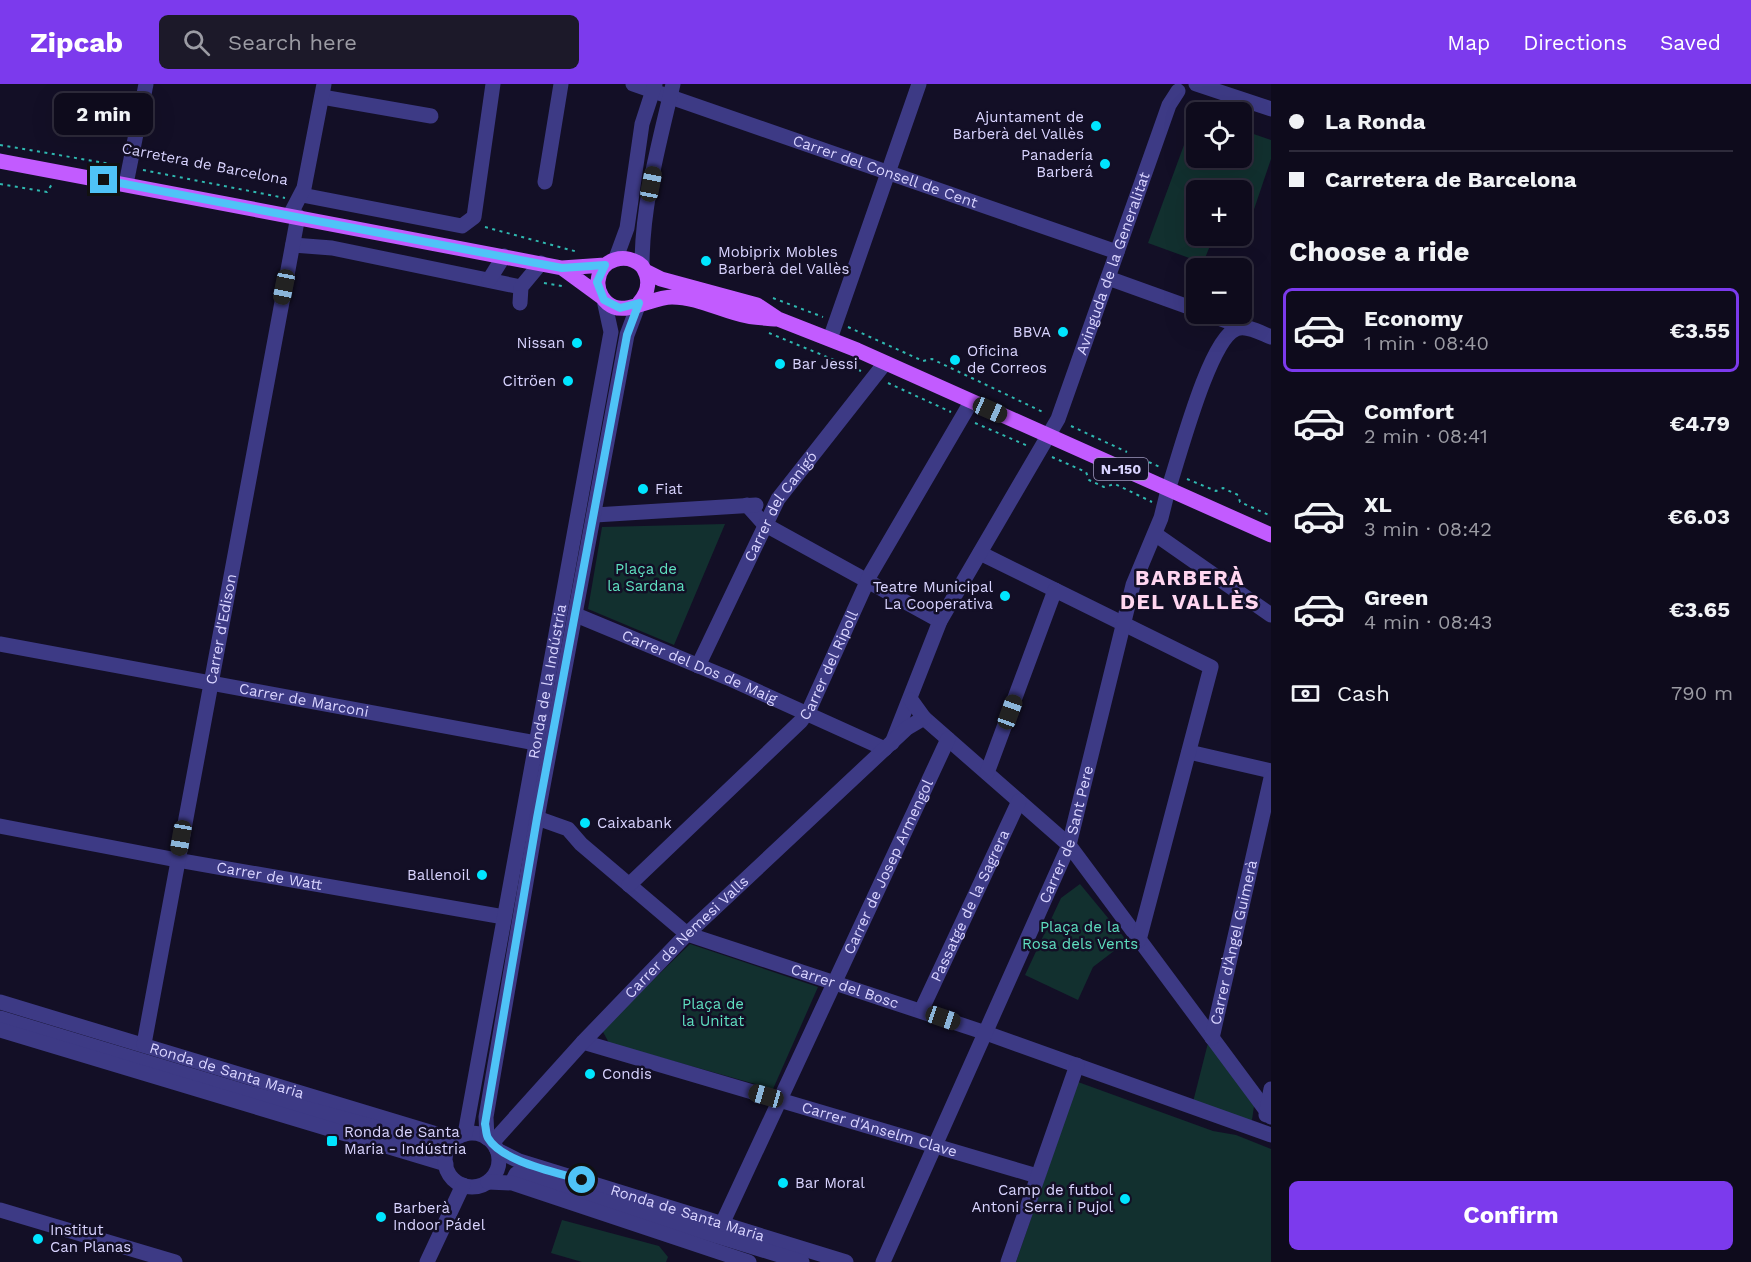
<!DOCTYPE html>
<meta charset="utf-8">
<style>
body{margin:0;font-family:"Work Sans",sans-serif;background:#1c1929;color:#f1f3f6;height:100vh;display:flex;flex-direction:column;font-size:22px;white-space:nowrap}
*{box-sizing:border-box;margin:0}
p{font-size:20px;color:#9b9ba3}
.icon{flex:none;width:33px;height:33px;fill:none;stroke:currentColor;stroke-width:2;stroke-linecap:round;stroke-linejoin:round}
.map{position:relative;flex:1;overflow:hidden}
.sheet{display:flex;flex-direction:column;background:#0e0b1c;width:480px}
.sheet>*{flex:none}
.top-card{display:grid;align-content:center;height:132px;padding:0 18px;background:#0e0b1c}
.controls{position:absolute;left:1186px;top:18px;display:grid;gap:12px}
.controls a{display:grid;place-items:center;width:66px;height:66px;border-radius:9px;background:#0e0b1c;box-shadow:0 6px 24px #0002,0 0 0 2px #2e2b3b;font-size:30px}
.end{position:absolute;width:27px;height:27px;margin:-14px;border:8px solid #4fc3f7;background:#111;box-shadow:0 0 0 3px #111}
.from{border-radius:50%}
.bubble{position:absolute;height:42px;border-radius:9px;background:#0e0b1c;box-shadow:0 6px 24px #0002,0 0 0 2px #2e2b3b;font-size:20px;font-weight:700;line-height:42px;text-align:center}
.car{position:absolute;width:18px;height:36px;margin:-18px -9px;border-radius:8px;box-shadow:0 0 4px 2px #0007;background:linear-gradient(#222 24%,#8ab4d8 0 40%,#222 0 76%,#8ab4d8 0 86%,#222 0)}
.top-card b{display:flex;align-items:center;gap:21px;height:57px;font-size:22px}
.top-card b+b{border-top:2px solid #2e2b3b}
.top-card i{width:15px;height:15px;background:#f1f3f6}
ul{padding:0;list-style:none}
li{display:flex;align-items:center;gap:18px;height:84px;margin:0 12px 9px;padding:0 6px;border:3px solid transparent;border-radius:9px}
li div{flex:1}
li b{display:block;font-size:22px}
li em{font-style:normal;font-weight:700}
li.current{border-color:#7c3aed}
li>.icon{width:54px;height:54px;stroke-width:1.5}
h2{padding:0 18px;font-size:27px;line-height:72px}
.pay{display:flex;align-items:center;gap:15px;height:66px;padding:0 18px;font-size:22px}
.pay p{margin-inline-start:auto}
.primary-button{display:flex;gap:12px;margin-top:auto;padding:12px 18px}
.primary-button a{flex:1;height:69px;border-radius:9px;background:#7c3aed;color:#fff;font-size:24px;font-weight:700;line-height:69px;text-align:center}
header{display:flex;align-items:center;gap:36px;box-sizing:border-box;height:84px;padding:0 30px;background:#7c3aed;color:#fff}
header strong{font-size:28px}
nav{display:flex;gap:33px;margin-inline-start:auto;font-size:21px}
.search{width:420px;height:54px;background:#1c1929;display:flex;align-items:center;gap:15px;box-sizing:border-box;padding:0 21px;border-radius:9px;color:#9b9ba3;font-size:22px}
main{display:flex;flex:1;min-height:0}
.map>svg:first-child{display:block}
</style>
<header>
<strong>Zipcab</strong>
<div class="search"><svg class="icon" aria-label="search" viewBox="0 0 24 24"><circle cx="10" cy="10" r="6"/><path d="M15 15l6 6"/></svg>Search here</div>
<nav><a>Map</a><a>Directions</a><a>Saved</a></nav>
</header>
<main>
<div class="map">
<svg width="1271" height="1178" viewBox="0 0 1271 1178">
<rect width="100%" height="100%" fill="#130f26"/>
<!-- green -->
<path fill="#12302f" d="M1195 31H1197V74H1242V46L1271 56V75L1245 152 1242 151V106H1197V152H1214L1203 179 1148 159Z
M725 440 674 561 588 525 602 443Z
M1080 800 1127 857 1093 883 1078 916 1025 891 1061 814Z
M690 860 818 903 773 1005 609 959 602 946Z
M1208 959 1254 1022 1252 1036 1246 1038 1193 1018Z
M1078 998 1213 1047 1236 1051 1271 1065V1178H1016Z
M562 1136 659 1162 668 1173 666 1178H582L551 1169Z"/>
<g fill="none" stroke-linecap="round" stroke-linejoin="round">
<!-- path -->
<path stroke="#2fb8b0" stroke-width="2" stroke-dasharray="3 4.5" stroke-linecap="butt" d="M0 61 117 81
M143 86 285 114
M0 100 47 108 52 100
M485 143 578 168
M544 199 562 202
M773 214 823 233
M848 243 923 277 932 275 1045 329
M769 249 861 287
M888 299 951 328
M975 339 1028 362
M1071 342 1127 368
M1052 373 1086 388 1089 396 1104 403 1115 400 1152 418
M1142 375 1160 383
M1187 395 1216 407 1223 404 1238 411 1240 418 1271 432"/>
<!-- minor -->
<g stroke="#3d3a85" stroke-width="15">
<path id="s1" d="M633 0 1117 168"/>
<path d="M1196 0 1271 25"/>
<path d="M322 13 431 32"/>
<path d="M545 98 561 0"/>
<path d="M126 100 146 0"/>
<path d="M302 111 462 142 474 133 493 0"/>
<path d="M290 131 304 104 324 0"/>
<path d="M293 161 332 164 521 203"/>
<path d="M616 174 627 144 642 40 655 0"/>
<path d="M642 182C642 120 659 60 673 0"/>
<path d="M1108 194 1197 226"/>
<path d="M489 196 504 172"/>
<path d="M520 219 521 203 541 179"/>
<path d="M1207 230 1243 243"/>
<path d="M830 255 919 0"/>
<path d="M747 421 764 440 940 537"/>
<path d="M595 431 756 421"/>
<path d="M1155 450 1271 531"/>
<path d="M980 469 1055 506"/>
<path id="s2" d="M576 531 728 594 885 665"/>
<path id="s3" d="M0 560 536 659"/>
<path id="s4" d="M698 582 778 415 885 279"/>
<path d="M924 634 1069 761 1271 1033"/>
<path id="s5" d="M892 659 940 537 1058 335 1169 21 1178 7"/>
<path d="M1189 668 1271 687"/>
<path d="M987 689 1055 506 1211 583 1139 856"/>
<path id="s6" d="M537 734 568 745 581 760 687 850 986 949 1271 1051"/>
<path id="s7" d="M0 742 177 776 504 833"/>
<path id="s8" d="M629 801 801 637 810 624 871 489 971 318"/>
<path id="s9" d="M0 918 433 1049 453 1057"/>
<path id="s10" d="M921 927 1019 717"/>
<path d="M0 934 256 1011 371 1042 430 1061"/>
<path d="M0 946 446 1080"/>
<path id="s11" d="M1212 954 1271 694"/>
<path id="s12" d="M583 958 1037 1092"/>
<path id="s13" d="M144 960 298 132"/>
<path d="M1266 1031 1271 1005"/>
<circle cx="472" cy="1076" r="27"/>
<path id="s14" d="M465 1050 611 248 604 216"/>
<path d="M487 1054 486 1033 537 734 627 251 639 219"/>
<path id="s15" d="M493 1058 583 958 687 850 907 644 924 634 911 616"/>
<path id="s16" d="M497 1066 519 1077 846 1178"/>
<path d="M513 1096 516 1090 802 1178"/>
<path d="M488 1098 512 1099 749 1178"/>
<path d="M0 1126 175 1178"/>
<path id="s17" d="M722 1140 948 655"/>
<path d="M427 1178 463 1101"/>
<path id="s18" d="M883 1178 1069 761 1133 501 1161 434 1168 406C1179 374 1209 256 1236 245 1246 240 1261 249 1271 253"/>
<path d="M1008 1178 1077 981"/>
</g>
<!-- major -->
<path stroke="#c25bff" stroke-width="15" d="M0 77 562 184 605 181
M562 184 603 214
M645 187 661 195 757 221 778 235 857 266 1271 451
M639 219C649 208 651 195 642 182 627 168 600 174 598 197 597 208 604 219 614 223 629 229 654 213 672 213 698 213 722 227 747 232 756 234 766 234 775 235"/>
</g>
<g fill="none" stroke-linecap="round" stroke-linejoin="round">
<!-- route -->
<path stroke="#4fc3f7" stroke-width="8" d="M104 96 562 184 605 181 597 198 604 216 620 224 639 219 627 251 537 734 485 1040C486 1044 486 1051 488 1054 502 1078 556 1088 582 1096"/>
</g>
<!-- markers -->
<g fill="#00e5ff" stroke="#130f26" stroke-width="2">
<circle cx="1096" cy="42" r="6"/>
<circle cx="1105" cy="80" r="6"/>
<circle cx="706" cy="177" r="6"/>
<circle cx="1063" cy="248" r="6"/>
<circle cx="577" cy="259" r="6"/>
<circle cx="955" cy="276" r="6"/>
<circle cx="780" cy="280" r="6"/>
<circle cx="568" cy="297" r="6"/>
<circle cx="643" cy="405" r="6"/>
<circle cx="1005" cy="512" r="6"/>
<circle cx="585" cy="739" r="6"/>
<circle cx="482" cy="791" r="6"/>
<circle cx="590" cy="990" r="6"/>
<rect x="326" y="1051" width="12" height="12" rx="3"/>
<circle cx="783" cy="1099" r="6"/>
<circle cx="1125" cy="1115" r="6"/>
<circle cx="381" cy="1133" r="6"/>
<circle cx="38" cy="1155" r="6"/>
</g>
<g text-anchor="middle" stroke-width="5" stroke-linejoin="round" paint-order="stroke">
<!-- shield labels -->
<rect fill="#130f26" stroke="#9e99be" stroke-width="1.5" x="1094" y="374" width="54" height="22" rx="4.5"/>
<g font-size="14" font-weight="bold" fill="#d9d4ff">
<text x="1121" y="390">N-150</text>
</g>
<!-- poi labels -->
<g font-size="15" fill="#d9d4ff" stroke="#130f26" text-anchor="start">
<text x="1084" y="38" text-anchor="end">Ajuntament de<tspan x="1084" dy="17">Barberà del Vallès</tspan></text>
<text x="1093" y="76" text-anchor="end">Panadería<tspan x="1093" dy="17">Barberá</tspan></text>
<text x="718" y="173">Mobiprix Mobles<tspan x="718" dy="17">Barberà del Vallès</tspan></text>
<text x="1051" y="253" text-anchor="end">BBVA</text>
<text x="565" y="264" text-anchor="end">Nissan</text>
<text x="967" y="272">Oficina<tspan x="967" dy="17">de Correos</tspan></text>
<text x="792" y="285">Bar Jessi</text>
<text x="556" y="302" text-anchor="end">Citröen</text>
<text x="655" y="410">Fiat</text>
<text x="993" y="508" text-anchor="end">Teatre Municipal<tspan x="993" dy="17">La Cooperativa</tspan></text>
<text x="597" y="744">Caixabank</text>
<text x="470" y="796" text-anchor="end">Ballenoil</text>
<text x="602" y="995">Condis</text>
<text x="344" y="1053">Ronda de Santa<tspan x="344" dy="17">Maria - Indústria</tspan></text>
<text x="795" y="1104">Bar Moral</text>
<text x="1113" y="1111" text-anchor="end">Camp de futbol<tspan x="1113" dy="17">Antoni Serra i Pujol</tspan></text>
<text x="393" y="1129">Barberà<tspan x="393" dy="17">Indoor Pádel</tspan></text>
<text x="50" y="1151">Institut<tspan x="50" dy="17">Can Planas</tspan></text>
</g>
<!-- street labels -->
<g font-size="15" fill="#d9d4ff" stroke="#130f26">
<text transform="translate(205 80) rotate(11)" y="5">Carretera de Barcelona</text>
<text dy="5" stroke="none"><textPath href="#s1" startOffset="267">Carrer del Consell de Cent</textPath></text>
<text dy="5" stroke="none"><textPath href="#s5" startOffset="530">Avinguda de la Generalitat</textPath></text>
<text dy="5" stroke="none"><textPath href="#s4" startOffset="180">Carrer del Canigó</textPath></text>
<text dy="5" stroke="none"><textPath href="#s13" startOffset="422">Carrer d'Edison</textPath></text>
<text dy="5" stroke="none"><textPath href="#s8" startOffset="300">Carrer del Ripoll</textPath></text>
<text dy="5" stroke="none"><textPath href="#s2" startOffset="134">Carrer del Dos de Maig</textPath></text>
<text dy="5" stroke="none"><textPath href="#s14" startOffset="460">Ronda de la Indústria</textPath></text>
<text dy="5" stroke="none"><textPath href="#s3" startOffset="309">Carrer de Marconi</textPath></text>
<text dy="5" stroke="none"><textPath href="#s18" startOffset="466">Carrer de Sant Pere</textPath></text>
<text dy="5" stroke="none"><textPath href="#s17" startOffset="394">Carrer de Josep Armengol</textPath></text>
<text dy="5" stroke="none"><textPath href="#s7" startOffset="274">Carrer de Watt</textPath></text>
<text dy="5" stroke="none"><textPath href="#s10" startOffset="116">Passatge de la Sagrera</textPath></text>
<text dy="5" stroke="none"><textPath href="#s15" startOffset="282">Carrer de Nemesi Valls</textPath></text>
<text dy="5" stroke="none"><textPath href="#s11" startOffset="98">Carrer d'Àngel Guimerà</textPath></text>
<text dy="5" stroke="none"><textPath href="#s6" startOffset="358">Carrer del Bosc</textPath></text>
<text dy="5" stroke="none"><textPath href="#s9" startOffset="237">Ronda de Santa Maria</textPath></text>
<text dy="5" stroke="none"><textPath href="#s12" startOffset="309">Carrer d'Anselm Clave</textPath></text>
<text dy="5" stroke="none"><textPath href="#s16" startOffset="201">Ronda de Santa Maria</textPath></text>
</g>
<!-- park labels -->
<g font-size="15" fill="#5fe0c0" stroke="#130f26">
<text x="646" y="490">Plaça de<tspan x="646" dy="17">la Sardana</tspan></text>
<text x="1080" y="848">Plaça de la<tspan x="1080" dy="17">Rosa dels Vents</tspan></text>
<text x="713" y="925">Plaça de<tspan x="713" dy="17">la Unitat</tspan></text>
</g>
<!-- district labels -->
<g font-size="21" font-weight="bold" letter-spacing="1.5" fill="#ffd6f0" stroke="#130f26">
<text x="1190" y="501">BARBERÀ<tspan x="1190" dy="24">DEL VALLÈS</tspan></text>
</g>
</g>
</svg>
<div class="controls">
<a><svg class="icon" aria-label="locate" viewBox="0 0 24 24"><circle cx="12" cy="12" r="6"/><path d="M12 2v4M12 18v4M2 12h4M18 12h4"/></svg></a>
<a>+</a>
<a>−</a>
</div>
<i class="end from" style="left:582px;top:1096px"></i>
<i class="end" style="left:104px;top:96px"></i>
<div class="bubble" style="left:54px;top:9px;width:99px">2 min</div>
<i class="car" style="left:651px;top:100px;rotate:11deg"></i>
<i class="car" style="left:284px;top:203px;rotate:191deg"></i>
<i class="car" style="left:990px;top:326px;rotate:114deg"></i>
<i class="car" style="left:1010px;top:628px;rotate:20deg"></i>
<i class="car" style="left:181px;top:754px;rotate:190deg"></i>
<i class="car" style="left:943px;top:934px;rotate:109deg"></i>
<i class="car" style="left:766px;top:1012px;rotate:286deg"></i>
</div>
<section class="sheet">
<div class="top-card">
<b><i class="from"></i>La Ronda</b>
<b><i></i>Carretera de Barcelona</b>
</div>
<h2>Choose a ride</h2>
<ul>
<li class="current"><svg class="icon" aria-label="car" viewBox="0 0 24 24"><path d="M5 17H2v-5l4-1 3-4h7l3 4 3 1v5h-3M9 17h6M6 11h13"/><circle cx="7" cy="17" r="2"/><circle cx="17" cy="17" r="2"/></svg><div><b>Economy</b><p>1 min · 08:40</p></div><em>€3.55</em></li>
<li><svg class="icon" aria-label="car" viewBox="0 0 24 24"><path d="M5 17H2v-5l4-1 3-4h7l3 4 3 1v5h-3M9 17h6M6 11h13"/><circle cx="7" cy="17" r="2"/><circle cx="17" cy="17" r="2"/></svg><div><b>Comfort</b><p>2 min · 08:41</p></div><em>€4.79</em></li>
<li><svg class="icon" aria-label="car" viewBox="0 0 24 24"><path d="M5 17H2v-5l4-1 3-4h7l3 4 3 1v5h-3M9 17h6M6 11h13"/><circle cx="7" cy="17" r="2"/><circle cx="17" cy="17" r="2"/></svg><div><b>XL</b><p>3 min · 08:42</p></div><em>€6.03</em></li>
<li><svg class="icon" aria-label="car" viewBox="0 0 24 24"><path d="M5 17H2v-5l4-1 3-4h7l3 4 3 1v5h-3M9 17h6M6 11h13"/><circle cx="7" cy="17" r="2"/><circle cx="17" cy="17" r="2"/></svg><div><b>Green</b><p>4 min · 08:43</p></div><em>€3.65</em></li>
</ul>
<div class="pay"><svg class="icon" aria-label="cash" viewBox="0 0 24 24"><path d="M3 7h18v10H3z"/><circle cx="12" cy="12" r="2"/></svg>Cash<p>790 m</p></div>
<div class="primary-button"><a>Confirm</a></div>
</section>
</main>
